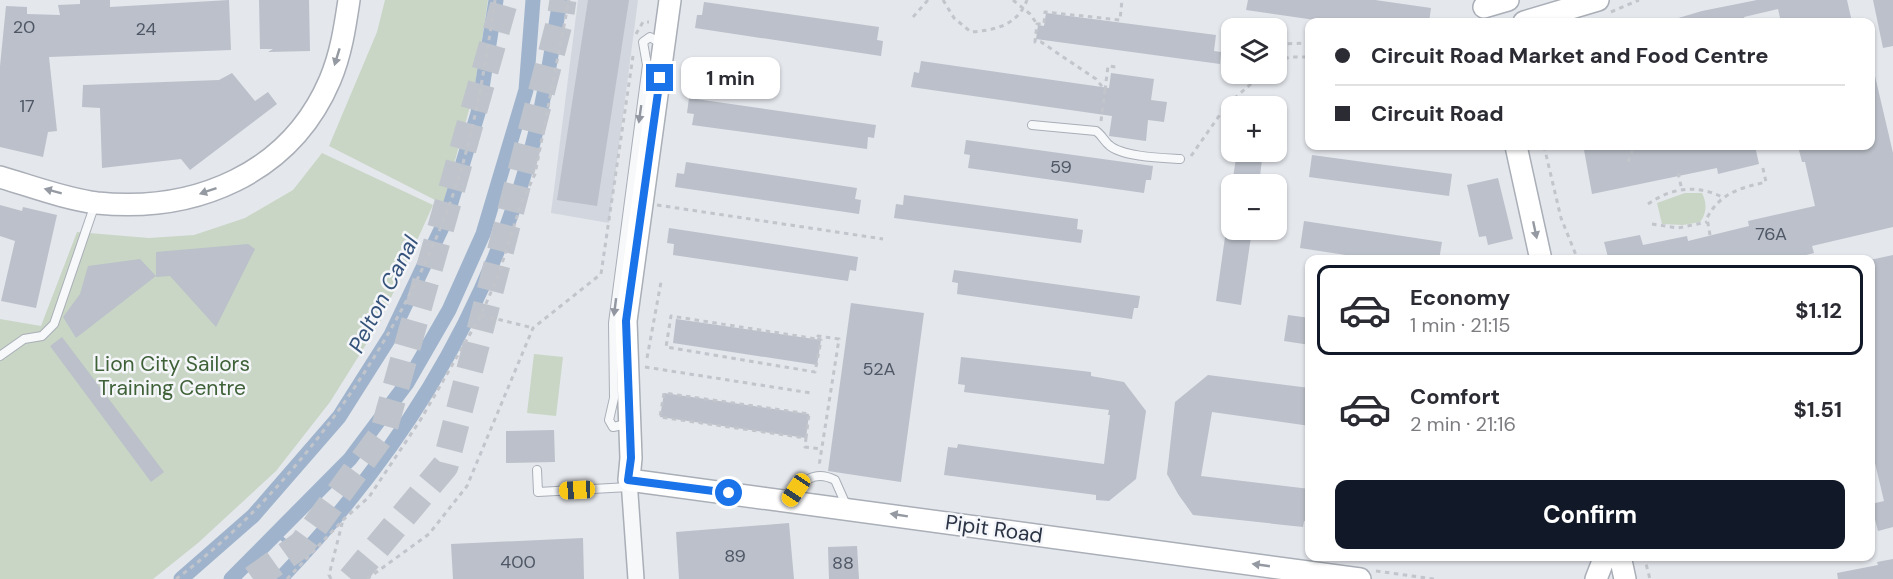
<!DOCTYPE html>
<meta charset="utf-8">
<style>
body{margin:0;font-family:"DM Sans",sans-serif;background:#f2f2f3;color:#2b2b33;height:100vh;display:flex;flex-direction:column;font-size:22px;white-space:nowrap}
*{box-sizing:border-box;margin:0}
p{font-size:20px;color:#7c7c81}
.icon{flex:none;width:33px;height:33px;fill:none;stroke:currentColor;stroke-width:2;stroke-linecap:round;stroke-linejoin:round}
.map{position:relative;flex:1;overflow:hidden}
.side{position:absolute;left:1305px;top:255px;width:570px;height:306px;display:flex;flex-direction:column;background:#fff;border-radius:12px;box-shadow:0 2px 4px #0004}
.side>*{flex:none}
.guide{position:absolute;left:1305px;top:18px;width:570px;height:132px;border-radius:12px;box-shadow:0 2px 4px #0004;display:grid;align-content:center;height:132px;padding:0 30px;background:#fff}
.fabs{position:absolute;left:1221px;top:18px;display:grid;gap:12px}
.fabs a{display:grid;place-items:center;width:66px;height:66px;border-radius:12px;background:#fff;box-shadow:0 2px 4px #0004;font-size:30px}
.end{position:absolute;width:27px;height:27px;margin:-14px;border:8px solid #1a73e8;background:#fff;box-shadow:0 0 0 3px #fff}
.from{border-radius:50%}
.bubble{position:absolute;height:42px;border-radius:12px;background:#fff;box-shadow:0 2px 4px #0004;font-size:20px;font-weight:700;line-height:42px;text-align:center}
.car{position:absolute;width:18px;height:36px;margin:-18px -9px;border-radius:8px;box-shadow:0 0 4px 2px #0007;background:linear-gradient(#f5c518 24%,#345 0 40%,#f5c518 0 76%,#345 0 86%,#f5c518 0)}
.guide b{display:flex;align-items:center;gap:21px;height:57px;font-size:22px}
.guide b+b{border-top:2px solid #e1e1e2}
.guide i{width:15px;height:15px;background:#2b2b33}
ul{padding:10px 0 0;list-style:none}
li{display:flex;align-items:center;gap:18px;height:90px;margin:0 12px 9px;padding:0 18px;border:3px solid transparent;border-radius:12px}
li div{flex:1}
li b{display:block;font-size:22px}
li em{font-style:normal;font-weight:700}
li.on{border-color:#111827}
li>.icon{width:54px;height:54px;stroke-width:1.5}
.button{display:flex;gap:12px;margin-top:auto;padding:12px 30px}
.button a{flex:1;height:69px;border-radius:12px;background:#111827;color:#fff;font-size:24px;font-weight:700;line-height:69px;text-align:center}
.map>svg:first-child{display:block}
</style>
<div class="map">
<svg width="1893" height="579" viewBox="0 0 1893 579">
<rect width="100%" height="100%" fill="#e4e7ec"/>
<!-- built -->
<path fill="#d2d6de" d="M578 0H638L609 223 551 213Z"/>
<!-- green -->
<path fill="#c9d6c5" d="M385 0H488L474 92 443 204 329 146 377 32Z
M322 153 433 205 380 322 330 402 276 471 198 543 153 579H0V319L41 326 77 232 149 238 194 235 245 218 293 190Z
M1685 193H1702C1707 203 1707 213 1700 222L1683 225 1662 224 1657 203Z
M534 354 563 357 556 416 527 413Z"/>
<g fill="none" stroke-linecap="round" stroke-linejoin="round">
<!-- stream -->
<path stroke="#9fb4cc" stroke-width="4.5" d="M276 534 303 555"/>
<!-- canal -->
<path stroke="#9fb4cc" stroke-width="15" d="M181 579 253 516 339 417 391 335 446 219 478 113 496 0
M231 579 350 459 407 383 449 310 483 234 526 90 533 0
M280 579C396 458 480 327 527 165 543 111 551 55 560 0"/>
</g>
<!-- building -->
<path fill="#bbc0ca" d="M80 0H110V7L229 0 231 50 49 57 57 131 48 132 43 157 0 147V66L6 6 27 7V14L60 15 58 5 80 4Z
M259 0H309L310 51 268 52 273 49H260Z
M588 0H629L597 206 557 200Z
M1248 0H1375L1431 8 1429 22H1329L1246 10Z
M1757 0H1847L1852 22H1781L1778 9 1744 17 1746 22H1676L1675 19 1702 11Z
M1873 0H1893V46L1883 48Z
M704 2 879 27 877 40 883 41 881 56 695 28 697 15H702Z
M1046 13 1216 35 1214 51 1221 52 1220 64 1036 39 1038 25 1044 26Z
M921 61 1109 88 1111 73 1154 79 1151 100 1167 102 1164 122 1148 120 1146 141 1109 136 1112 116 911 87 914 72 919 73Z
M232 73 255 101 268 92 277 104 190 170 181 159 102 168 100 108 82 107 83 85 219 80Z
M1875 76 1893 153V227L1812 246 1814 253 1795 258 1794 255 1777 260H1612V256L1608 257 1604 242 1640 235 1643 245 1687 236 1688 241 1749 226 1748 221 1815 206 1805 162H1802L1798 146H1870V77Z
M689 98 876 125 874 138 868 137 867 149 692 125 694 114 687 113Z
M966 140 1153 166 1151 180H1146L1144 193 968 168 970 155 964 154Z
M1587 146H1699L1700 150 1720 146H1755L1759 164 1718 174 1717 168 1592 194 1584 150 1588 149Z
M1237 152H1263L1259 184H1232Z
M1312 155 1452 174 1449 196 1309 177Z
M686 162 857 188 855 199 861 200 859 214 675 187 677 173 684 174Z
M1498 178 1513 239 1488 245 1486 236 1479 237 1467 185Z
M904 195 1078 219 1077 229 1083 230 1081 243 894 218 896 204 903 205Z
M0 205 22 211 23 207 57 215 36 308 1 301 15 241 0 236Z
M1304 221 1442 242 1439 260H1378L1300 248Z
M669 228 858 257 856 271 850 270 848 281 673 255 674 244 667 243Z
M1226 230H1252L1241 305 1216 301Z
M248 244 255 249 216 327 170 276 156 277V252Z
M1893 255V527L1878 531 1871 504 1884 501 1874 459 1870 460V260Z
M140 259 156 276 76 338 63 317 80 294 88 266Z
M954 270 1140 296 1138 308H1134L1132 319 957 294 958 283 952 282Z
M851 303 924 313 901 482 828 471Z
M1288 315 1310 318V345L1284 341Z
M676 319 821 340 817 365 673 343Z
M62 337 164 472 151 482 50 346Z
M961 357 1091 372V376L1124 382 1146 411 1136 479 1109 501 1096 500V495L944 475 948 447 957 448 958 444 1104 464 1110 415H1108L1109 410 964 392 965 385 958 384Z
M1208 375 1310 388V426L1212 412 1201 476 1310 489V521H1304L1303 527 1193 515 1178 494 1167 474 1175 402Z
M664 393 809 414 806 438 660 417Z
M554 430 555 462 506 463V431Z
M789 523 794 579H679L676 532Z
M583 538 584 579H453L451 544Z
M857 546 859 579H829L828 547Z
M1893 559V579H1838L1837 573 1878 565 1877 562Z"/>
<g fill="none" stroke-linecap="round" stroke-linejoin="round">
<!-- highway-tunnel -->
<path stroke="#bfc3cb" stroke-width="27" stroke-dasharray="27 14" stroke-linecap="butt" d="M253 579 302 544 383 433 505 0
M351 579 445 466 560 20 563 0"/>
<defs>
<path id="lane" d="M1032 125 1096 131C1102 135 1104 141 1109 145 1122 157 1163 158 1180 159
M0 356 24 339 42 336 54 324 95 204
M627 424 613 427 609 420 614 398 613 323 647 65 643 42 650 37 662 44
M537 470 538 492 629 487
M790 499C802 482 813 469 835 480L847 507"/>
<path id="street" d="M629 480 636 579"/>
<path id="secondary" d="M670 0 626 321 631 458 629 480 1360 579
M1484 7 1508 0
M1524 22 1598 0
M1516 146 1541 260
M0 177C31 186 65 199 97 203 195 213 290 174 330 80 341 54 345 27 349 0
M1620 556 1625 579
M1596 579 1605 556"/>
</defs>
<!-- lane casing -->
<use href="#lane" stroke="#a9aeb7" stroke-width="10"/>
<!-- street casing -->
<use href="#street" stroke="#a9aeb7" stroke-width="18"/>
<!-- secondary casing -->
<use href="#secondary" stroke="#a9aeb7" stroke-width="24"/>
<!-- path -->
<path stroke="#c2c5cb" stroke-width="3" stroke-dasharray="4.5 4.5" stroke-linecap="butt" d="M943 0 954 18 971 32C995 30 1017 26 1027 0
M1013 0 1030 14 1037 24
M1611 12 1639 0
M913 17 928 0
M636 34 643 22H649
M1279 51 1277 44 1310 43
M1276 62 1290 57H1310
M1105 90 1108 66 1116 67
M1101 121 1105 90 1096 79 1041 42H1035L1037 24H1044L1045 12 1120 20 1122 0
M1544 146 1561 218 1578 260
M1191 156 1226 106 1262 74
M1628 162 1634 146
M1678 173 1682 190
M1648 204C1671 188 1696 184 1722 197
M657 205 883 239
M1652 224 1678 228 1707 222
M1710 235 1707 218C1720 193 1740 188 1766 182L1762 164
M481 315 533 328
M817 339 821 340 815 372 666 347 671 316 817 339 818 336 839 339 819 466
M647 358 661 282
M645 367 811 393
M806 438 809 414 664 393 660 417 806 438 805 447 822 449
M1644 556 1650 579
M1376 571 1434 579
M176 579C300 488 409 328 457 183 476 123 486 62 495 0
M287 579 344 519 369 497 421 419 481 315 498 276 521 204 535 174 569 0
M331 579 329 575 343 520
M367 579 429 534 467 486 533 328 601 274 633 56"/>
<!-- lane -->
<use href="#lane" stroke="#f7f8fa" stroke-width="8"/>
<!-- street -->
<use href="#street" stroke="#f7f8fa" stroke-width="15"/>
<!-- secondary -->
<use href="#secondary" stroke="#fff" stroke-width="21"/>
</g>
<!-- one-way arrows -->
<defs><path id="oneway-solid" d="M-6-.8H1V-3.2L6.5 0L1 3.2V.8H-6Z" transform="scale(1.5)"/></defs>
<g fill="#959aa2">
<use href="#oneway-solid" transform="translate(337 57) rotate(107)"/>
<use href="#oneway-solid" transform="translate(53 191) rotate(-165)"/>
<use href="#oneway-solid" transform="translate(208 191) rotate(161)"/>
<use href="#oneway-solid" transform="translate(1535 230) rotate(78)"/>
<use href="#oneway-solid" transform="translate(899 515) rotate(-171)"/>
<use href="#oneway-solid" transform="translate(1261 565) rotate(-172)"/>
</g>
<g fill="#9196a0">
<use href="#oneway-solid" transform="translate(640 114) rotate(98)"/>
<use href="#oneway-solid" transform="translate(615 307) rotate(97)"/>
</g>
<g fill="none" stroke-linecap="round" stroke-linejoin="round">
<!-- route -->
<path stroke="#1a73e8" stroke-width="8" d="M660 78 626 321 631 458 628 480 729 493"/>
</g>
<g text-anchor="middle" stroke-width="5" stroke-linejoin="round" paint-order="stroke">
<!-- number labels -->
<g font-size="18" fill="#4f5766">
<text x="24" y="33">20</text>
<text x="146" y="35">24</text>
<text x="27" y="112">17</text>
<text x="1061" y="173">59</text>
<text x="1771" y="240">76A</text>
<text x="879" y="375">52A</text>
<text x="735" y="562">89</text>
<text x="518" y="568">400</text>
<text x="843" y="569">88</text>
</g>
<!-- park labels -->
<g font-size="21" fill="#3f6138" stroke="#f4f6f9">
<text x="172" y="371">Lion City Sailors<tspan x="172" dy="24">Training Centre</tspan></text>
</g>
<!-- street labels -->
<g font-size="21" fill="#2b3445" stroke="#f4f6f9">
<text transform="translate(994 529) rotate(8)" y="7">Pipit Road</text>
</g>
<!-- water labels -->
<g font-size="22" font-style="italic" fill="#34527a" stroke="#f4f6f9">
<text transform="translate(383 294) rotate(-63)" y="8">Pelton Canal</text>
</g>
</g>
</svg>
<div class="fabs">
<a><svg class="icon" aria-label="layers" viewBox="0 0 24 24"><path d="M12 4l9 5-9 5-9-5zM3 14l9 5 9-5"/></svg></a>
<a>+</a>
<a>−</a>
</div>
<i class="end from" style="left:729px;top:493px"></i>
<i class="end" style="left:660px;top:78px"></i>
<div class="bubble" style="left:681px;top:57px;width:99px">1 min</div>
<i class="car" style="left:577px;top:490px;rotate:267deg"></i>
<i class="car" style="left:796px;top:490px;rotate:214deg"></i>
<div class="guide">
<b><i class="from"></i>Circuit Road Market and Food Centre</b>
<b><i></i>Circuit Road</b>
</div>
<section class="side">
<ul>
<li class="on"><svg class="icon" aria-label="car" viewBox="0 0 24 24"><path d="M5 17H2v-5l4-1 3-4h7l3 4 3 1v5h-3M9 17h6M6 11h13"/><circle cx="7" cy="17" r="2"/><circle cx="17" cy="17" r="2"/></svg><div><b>Economy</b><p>1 min · 21:15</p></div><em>$1.12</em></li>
<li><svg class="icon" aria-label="car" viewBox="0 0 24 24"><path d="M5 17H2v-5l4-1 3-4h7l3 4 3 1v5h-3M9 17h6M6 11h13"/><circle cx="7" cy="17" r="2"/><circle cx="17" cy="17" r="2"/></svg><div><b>Comfort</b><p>2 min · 21:16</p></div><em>$1.51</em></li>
</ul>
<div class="button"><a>Confirm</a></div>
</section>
</div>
